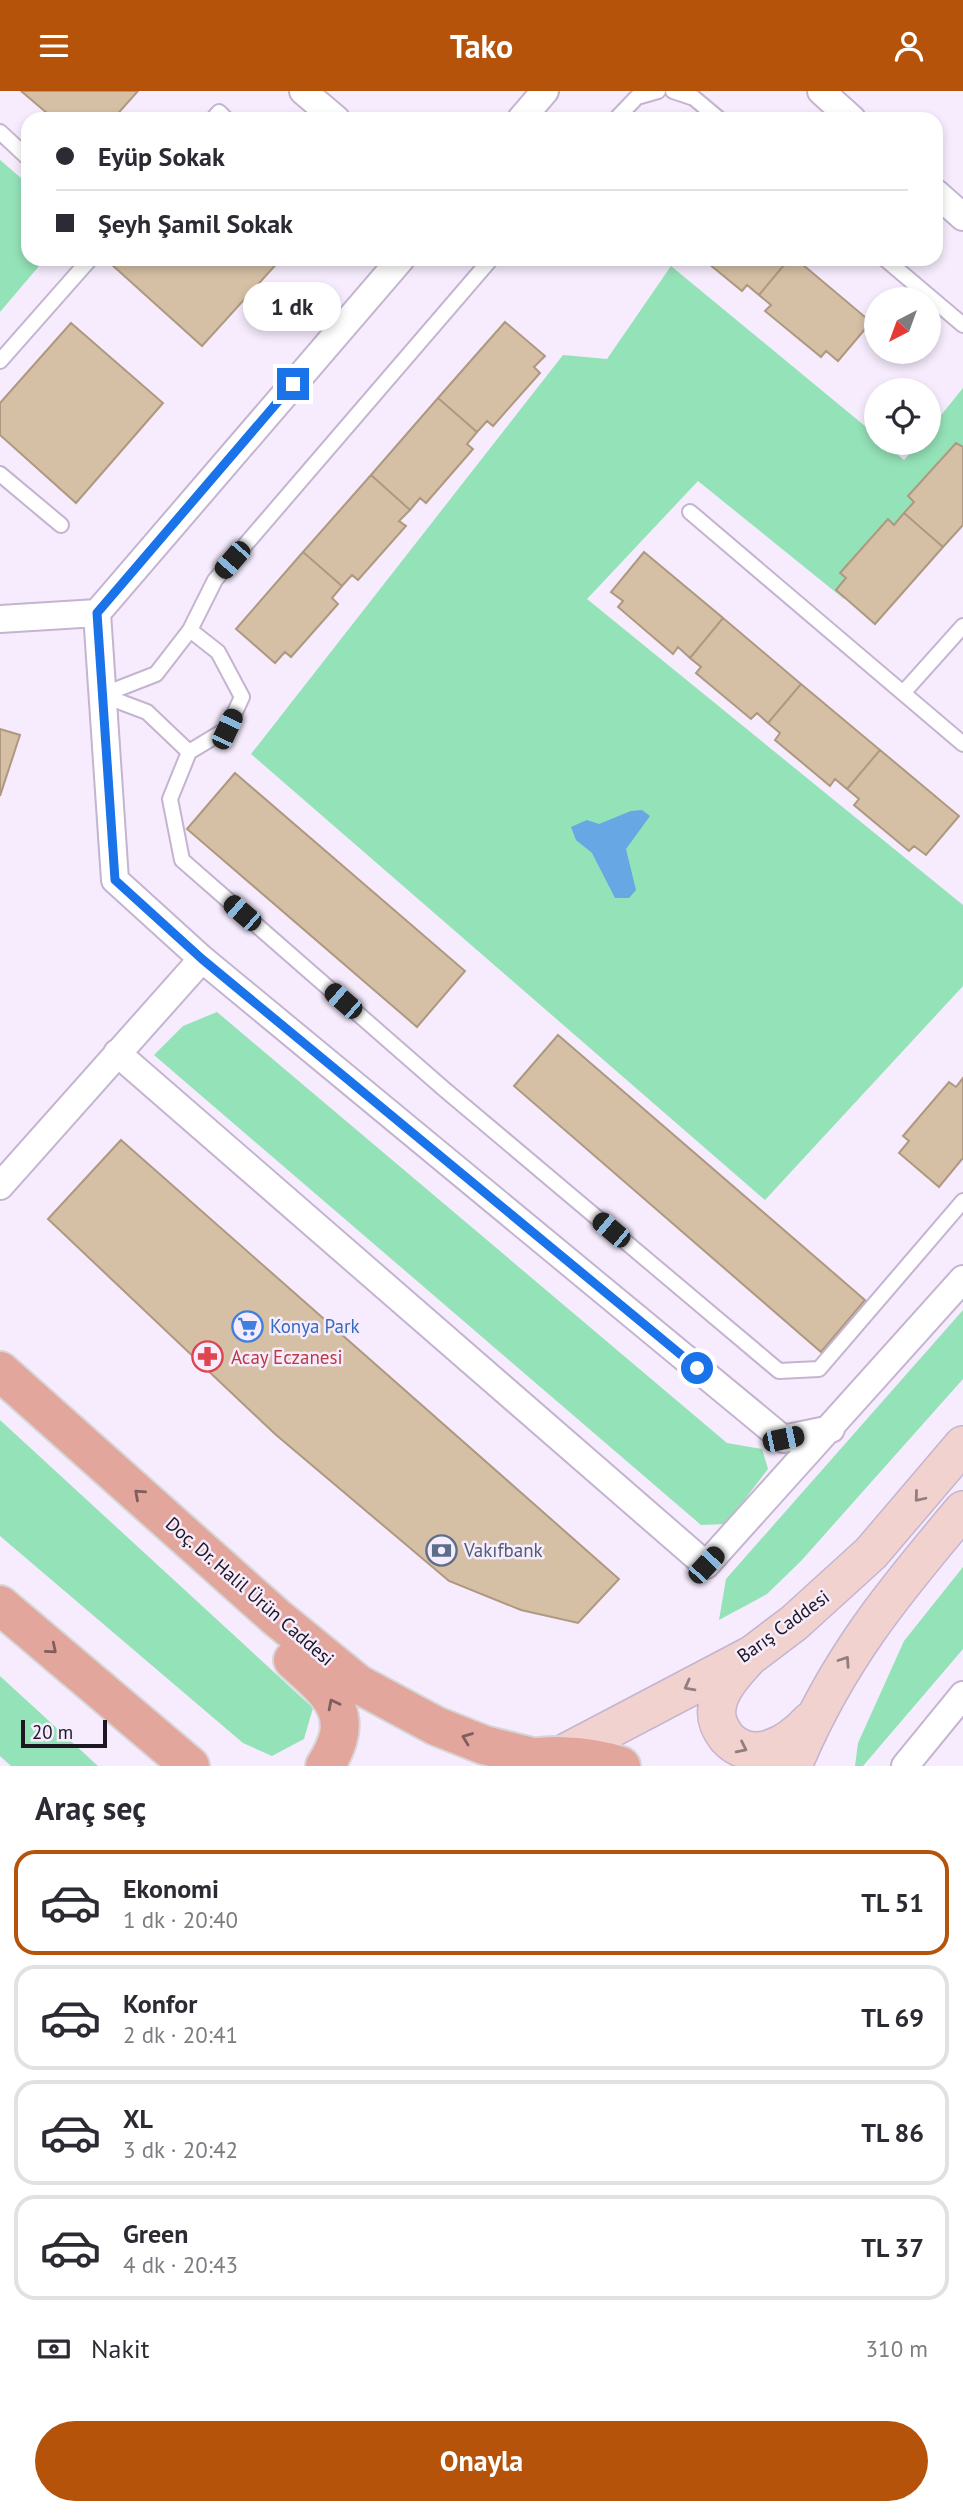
<!DOCTYPE html>
<html lang="tr">
<meta charset="utf-8">
<style>
body{margin:0;font-family:"PT Sans",sans-serif;background:#f7f7f7;color:#2b2b33;height:100vh;display:flex;flex-direction:column;font-size:26px;white-space:nowrap}
*{box-sizing:border-box;margin:0}
p{font-size:23px;color:#7c7c81}
.icon{flex:none;width:38px;height:38px;fill:none;stroke:currentColor;stroke-width:2;stroke-linecap:round;stroke-linejoin:round}
.map{position:relative;height:1675px;overflow:hidden}
.side{display:flex;flex-direction:column;background:#fff;flex:1}
.side>*{flex:none}
.banner{position:absolute;left:21px;top:21px;width:922px;height:154px;border-radius:21px;box-shadow:0 4px 10px #0003;display:grid;align-content:center;height:154px;padding:0 35px;background:#fff}
.needle{width:46px;rotate:221deg}
.controls{position:absolute;left:864px;top:196px;display:grid;gap:14px}
.controls a{display:grid;place-items:center;width:77px;height:77px;border-radius:50%;background:#fff;box-shadow:0 4px 10px #0003;font-size:35px}
.scale{position:absolute;left:21px;bottom:18px;width:86px;box-sizing:border-box;padding-left:7px;border:4px solid #1d1721;border-top:0;font-size:19px;line-height:24px;white-space:nowrap;color:#1d1721;-webkit-text-stroke:5px #f6ecfd;paint-order:stroke}
.end{position:absolute;width:32px;height:32px;margin:-16px;border:9px solid #1a73e8;background:#fff;box-shadow:0 0 0 4px #fff}
.from{border-radius:50%}
.bubble{position:absolute;height:49px;border-radius:24px;background:#fff;box-shadow:0 4px 10px #0003;font-size:23px;font-weight:700;line-height:49px;text-align:center}
.car{position:absolute;width:21px;height:42px;margin:-21px -10px;border-radius:9px;box-shadow:0 0 5px 2px #0007;background:linear-gradient(#222 24%,#8ab4d8 0 40%,#222 0 76%,#8ab4d8 0 86%,#222 0)}
.banner b{display:flex;align-items:center;gap:24px;height:66px;font-size:26px}
.banner b+b{border-top:2px solid #e1e1e2}
.banner i{width:18px;height:18px;background:#2b2b33}
ul{padding:0;list-style:none}
li{display:flex;align-items:center;gap:21px;height:105px;margin:0 14px 10px;padding:0 21px;border:4px solid #e1e1e2;border-radius:21px}
li div{flex:1}
li b{display:block;font-size:26px}
li em{font-style:normal;font-weight:700}
li.selected{border-color:#b45309}
li>.icon{width:63px;height:63px;stroke-width:1.5}
h2{padding:0 35px;font-size:32px;line-height:84px}
.pay{display:flex;align-items:center;gap:18px;height:77px;padding:0 35px;font-size:26px}
.pay p{margin-inline-start:auto}
.cta{display:flex;gap:14px;margin-top:auto;padding:14px 35px}
.cta a{flex:1;height:80px;border-radius:42px;background:#b45309;color:#fff;font-size:28px;font-weight:700;line-height:80px;text-align:center}
header{display:flex;justify-content:space-between;align-items:center;height:91px;padding:0 35px;background:#b45309;color:#fff;font-size:32px;font-weight:700}
.map>svg:first-child{display:block}
</style>
<header><svg class="icon" aria-label="menu" viewBox="0 0 24 24"><path d="M4 6h16M4 12h16M4 18h16"/></svg>Tako<svg class="icon" aria-label="person" viewBox="0 0 24 24"><circle cx="12" cy="8" r="4"/><path d="M4 21q1-7 8-7t8 7"/></svg></header>
<div class="map">
<svg width="963" height="1675" viewBox="0 0 963 1675">
<rect width="100%" height="100%" fill="#f6ecfd"/>
<!-- green -->
<path fill="#94e2b8" d="M0 69 28 93V168H45L0 221Z
M671 175 877 345V352H884L904 369 919 352H929V339L963 297V360L844 508 698 390 587 508 963 814V895L765 1109 251 663 563 264 607 268Z
M217 921 727 1352 762 1358 768 1378 726 1433 701 1434 154 964 183 935Z
M963 1219V1288L801 1470 767 1503 719 1529 726 1488Z
M0 1329 313 1617 304 1648 272 1665 243 1652 0 1445Z
M963 1476V1558L863 1675H855L858 1652 904 1550Z
M0 1585 98 1675H11L0 1665Z"/>
<!-- water -->
<path fill="#66a7e4" d="M642 719 650 725 626 758 636 799 629 807H615L592 762 576 749 571 736 587 729 599 733 631 720Z"/>
<!-- building -->
<path fill="#d5bfa5" stroke="#ae9980" stroke-width="2" d="M21 0H138L113 28H54Z
M116 168H281L202 255 111 173Z
M703 168H789L759 204 747 194 742 200Z
M789 168H796L871 231 838 270 826 260 821 266 765 220 771 214 759 204Z
M505 231 545 265 534 276 540 282 493 335 487 330 477 341 438 307Z
M71 232 163 312 76 412 0 344V312Z
M438 307 477 341 467 353 473 358 426 412 420 407 410 419 371 384Z
M956 352 963 356V434L943 456 904 422 914 411 908 405Z
M371 384 410 419 399 430 406 435 358 489 352 484 342 495 303 461Z
M904 422 943 456 875 533 836 499 846 487 840 482 888 428 894 434Z
M303 461 342 495 332 507 338 513 291 566 285 561 275 572 236 538Z
M644 461 723 527 690 567 678 556 673 563 618 516 623 510 611 501Z
M723 527 801 593 768 632 757 622 751 628 696 582 701 576 690 567Z
M801 593 880 659 847 698 835 688 830 695 775 649 780 642 768 632Z
M0 638 20 644 0 705Z
M880 659 959 725 926 764 914 755 909 760 854 714 859 708 847 698Z
M235 682 465 880 417 936 187 738Z
M558 944 865 1209 821 1261 514 995Z
M963 987V1067L939 1096 899 1062 909 1050 903 1045 949 991 956 996Z
M121 1049 619 1488 578 1532 521 1519 449 1490 275 1343 48 1128Z"/>
<g fill="none" stroke-linecap="round" stroke-linejoin="round">
<defs>
<path id="lane" d="M673 0 694 7 719 28
M213 28 219 21 226 28
M616 28 637 6 658 0
M0 41 28 67
M885 168 963 234
M0 270 90 168
M0 383 61 434
M690 421 963 653
M903 602 963 535
M102 604 147 621 189 661 170 708 182 769 444 998 779 1280 819 1278 963 1110
M102 604 156 583 190 539 215 489 491 168
M189 661 227 638 242 606 218 561 190 539"/>
<path id="street" d="M303 0 336 28
M821 0 852 28
M521 28 545 0
M936 102 963 126
M97 522 115 789 202 868 783 1348 831 1338
M0 528 97 522 401 168
M117 962 706 1474 963 1188
M0 1095 202 868
M905 1675 963 1604"/>
<path id="secondary" d="M749 1566C737 1580 719 1597 717 1617 715 1629 720 1638 727 1647 753 1675 789 1653 810 1630
M561 1664 753 1563 794 1532 871 1462 963 1354
M793 1675C836 1571 892 1503 963 1419"/>
<path id="primary" d="M0 1280 276 1526 358 1593 436 1635 484 1654 532 1666
M0 1514 190 1675
M293 1569C331 1603 358 1624 325 1675
M507 1671C546 1663 582 1662 621 1675"/>
</defs>
<!-- lane casing -->
<use href="#lane" stroke="#c4b4d0" stroke-width="18"/>
<!-- street casing -->
<use href="#street" stroke="#c4b4d0" stroke-width="30"/>
<!-- secondary casing -->
<use href="#secondary" stroke="#c4b4d0" stroke-width="40"/>
<!-- primary casing -->
<use href="#primary" stroke="#d6d5d7" stroke-width="42"/>
<!-- lane -->
<use href="#lane" stroke="#fff" stroke-width="14"/>
<!-- street -->
<use href="#street" stroke="#fff" stroke-width="26"/>
<!-- secondary -->
<use href="#secondary" stroke="#f1d2ce" stroke-width="37"/>
<!-- primary -->
<use href="#primary" stroke="#e3a69c" stroke-width="38"/>
</g>
<!-- one-way arrows -->
<defs><path id="oneway-chevron" d="M-2-3.5L2.5 0L-2 3.5" fill="none" stroke-width="1.6" stroke-linecap="round" stroke-linejoin="round" transform="scale(1.75)"/></defs>
<g stroke="#805e5e">
<use href="#oneway-chevron" transform="translate(139 1403) rotate(-138)"/>
<use href="#oneway-chevron" transform="translate(52 1558) rotate(40)"/>
<use href="#oneway-chevron" transform="translate(333 1613) rotate(-117)"/>
<use href="#oneway-chevron" transform="translate(467 1647) rotate(-159)"/>
</g>
<g stroke="#927e80">
<use href="#oneway-chevron" transform="translate(919 1406) rotate(130)"/>
<use href="#oneway-chevron" transform="translate(845 1570) rotate(-56)"/>
<use href="#oneway-chevron" transform="translate(689 1595) rotate(152)"/>
<use href="#oneway-chevron" transform="translate(742 1657) rotate(26)"/>
</g>
<g fill="none" stroke-linecap="round" stroke-linejoin="round">
<!-- route -->
<path stroke="#1a73e8" stroke-width="9" d="M293 293 97 522 115 789 202 868 697 1277"/>
</g>
<!-- icons -->
<defs>
<symbol id="supermarket-ring" viewBox="-11 -11 22 22"><circle r="9.5" fill="#f6ecfd" stroke="#3f7fe0" stroke-width="1.5"/><path d="M-6-5.5h2.5l.6 2H6L4.5 2H-2.5L-4.4-4H-6ZM-1.5 3.2a1.3 1.3 0 1 0 .1 0ZM3 3.2a1.3 1.3 0 1 0 .1 0Z" fill="#3f7fe0"/></symbol>
<symbol id="pharmacy-ring" viewBox="-11 -11 22 22"><circle r="9.5" fill="#f6ecfd" stroke="#e0444e" stroke-width="1.5"/><path d="M-2-6h4v4h4v4h-4v4h-4v-4h-4v-4h4Z" fill="#e0444e"/></symbol>
<symbol id="bank-ring" viewBox="-11 -11 22 22"><circle r="9.5" fill="#f6ecfd" stroke="#5c6f8a" stroke-width="1.5"/><path d="M-6-4H6V4H-6ZM0-2.3a2.3 2.3 0 1 0 0 4.6a2.3 2.3 0 1 0 0-4.6Z" fill="#5c6f8a"/></symbol>
</defs>
<g fill-rule="evenodd">
<use href="#supermarket-ring" x="230" y="1218" width="35" height="35"/>
<use href="#pharmacy-ring" x="190" y="1248" width="35" height="35"/>
<use href="#bank-ring" x="424" y="1442" width="35" height="35"/>
</g>
<g text-anchor="middle" stroke-width="5" stroke-linejoin="round" paint-order="stroke">
<!-- shop labels -->
<g font-size="19" fill="#366cbe" stroke="#f6ecfd" text-anchor="start">
<text x="270" y="1242">Konya Park</text>
</g>
<!-- health labels -->
<g font-size="19" fill="#be3a42" stroke="#f6ecfd" text-anchor="start">
<text x="231" y="1273">Acay Eczanesi</text>
</g>
<!-- service labels -->
<g font-size="19" fill="#4e5e75" stroke="#f6ecfd" text-anchor="start">
<text x="464" y="1466">Vakıfbank</text>
</g>
<!-- street labels -->
<g font-size="19" fill="#1d1721" stroke="#f6ecfd">
<text transform="translate(250 1500) rotate(41)" y="7">Doç. Dr. Halil Ürün Caddesi</text>
<text transform="translate(783 1535) rotate(-36)" y="7">Barış Caddesi</text>
</g>
</g>
</svg>
<div class="controls">
<a><svg class="needle" viewBox="-14 -14 28 28"><path d="M0-13l5 13h-10z" fill="#e53935"/><path d="M0 13l5-13h-10z" fill="#7c7c81"/></svg></a>
<a><svg class="icon" aria-label="locate" viewBox="0 0 24 24"><circle cx="12" cy="12" r="6"/><path d="M12 2v4M12 18v4M2 12h4M18 12h4"/></svg></a>
</div>
<div class="scale">20 m</div>
<i class="end from" style="left:697px;top:1277px"></i>
<i class="end" style="left:293px;top:293px"></i>
<div class="bubble" style="left:243px;top:191px;width:98px">1 dk</div>
<i class="car" style="left:232px;top:469px;rotate:221deg"></i>
<i class="car" style="left:227px;top:638px;rotate:25deg"></i>
<i class="car" style="left:242px;top:822px;rotate:311deg"></i>
<i class="car" style="left:343px;top:910px;rotate:311deg"></i>
<i class="car" style="left:611px;top:1139px;rotate:310deg"></i>
<i class="car" style="left:783px;top:1348px;rotate:78deg"></i>
<i class="car" style="left:706px;top:1474px;rotate:43deg"></i>
<div class="banner">
<b><i class="from"></i>Eyüp Sokak</b>
<b><i></i>Şeyh Şamil Sokak</b>
</div>
</div>
<section class="side">
<h2>Araç seç</h2>
<ul>
<li class="selected"><svg class="icon" aria-label="car" viewBox="0 0 24 24"><path d="M5 17H2v-5l4-1 3-4h7l3 4 3 1v5h-3M9 17h6M6 11h13"/><circle cx="7" cy="17" r="2"/><circle cx="17" cy="17" r="2"/></svg><div><b>Ekonomi</b><p>1 dk · 20:40</p></div><em>TL 51</em></li>
<li><svg class="icon" aria-label="car" viewBox="0 0 24 24"><path d="M5 17H2v-5l4-1 3-4h7l3 4 3 1v5h-3M9 17h6M6 11h13"/><circle cx="7" cy="17" r="2"/><circle cx="17" cy="17" r="2"/></svg><div><b>Konfor</b><p>2 dk · 20:41</p></div><em>TL 69</em></li>
<li><svg class="icon" aria-label="car" viewBox="0 0 24 24"><path d="M5 17H2v-5l4-1 3-4h7l3 4 3 1v5h-3M9 17h6M6 11h13"/><circle cx="7" cy="17" r="2"/><circle cx="17" cy="17" r="2"/></svg><div><b>XL</b><p>3 dk · 20:42</p></div><em>TL 86</em></li>
<li><svg class="icon" aria-label="car" viewBox="0 0 24 24"><path d="M5 17H2v-5l4-1 3-4h7l3 4 3 1v5h-3M9 17h6M6 11h13"/><circle cx="7" cy="17" r="2"/><circle cx="17" cy="17" r="2"/></svg><div><b>Green</b><p>4 dk · 20:43</p></div><em>TL 37</em></li>
</ul>
<div class="pay"><svg class="icon" aria-label="cash" viewBox="0 0 24 24"><path d="M3 7h18v10H3z"/><circle cx="12" cy="12" r="2"/></svg>Nakit<p>310 m</p></div>
<div class="cta"><a>Onayla</a></div>
</section>
